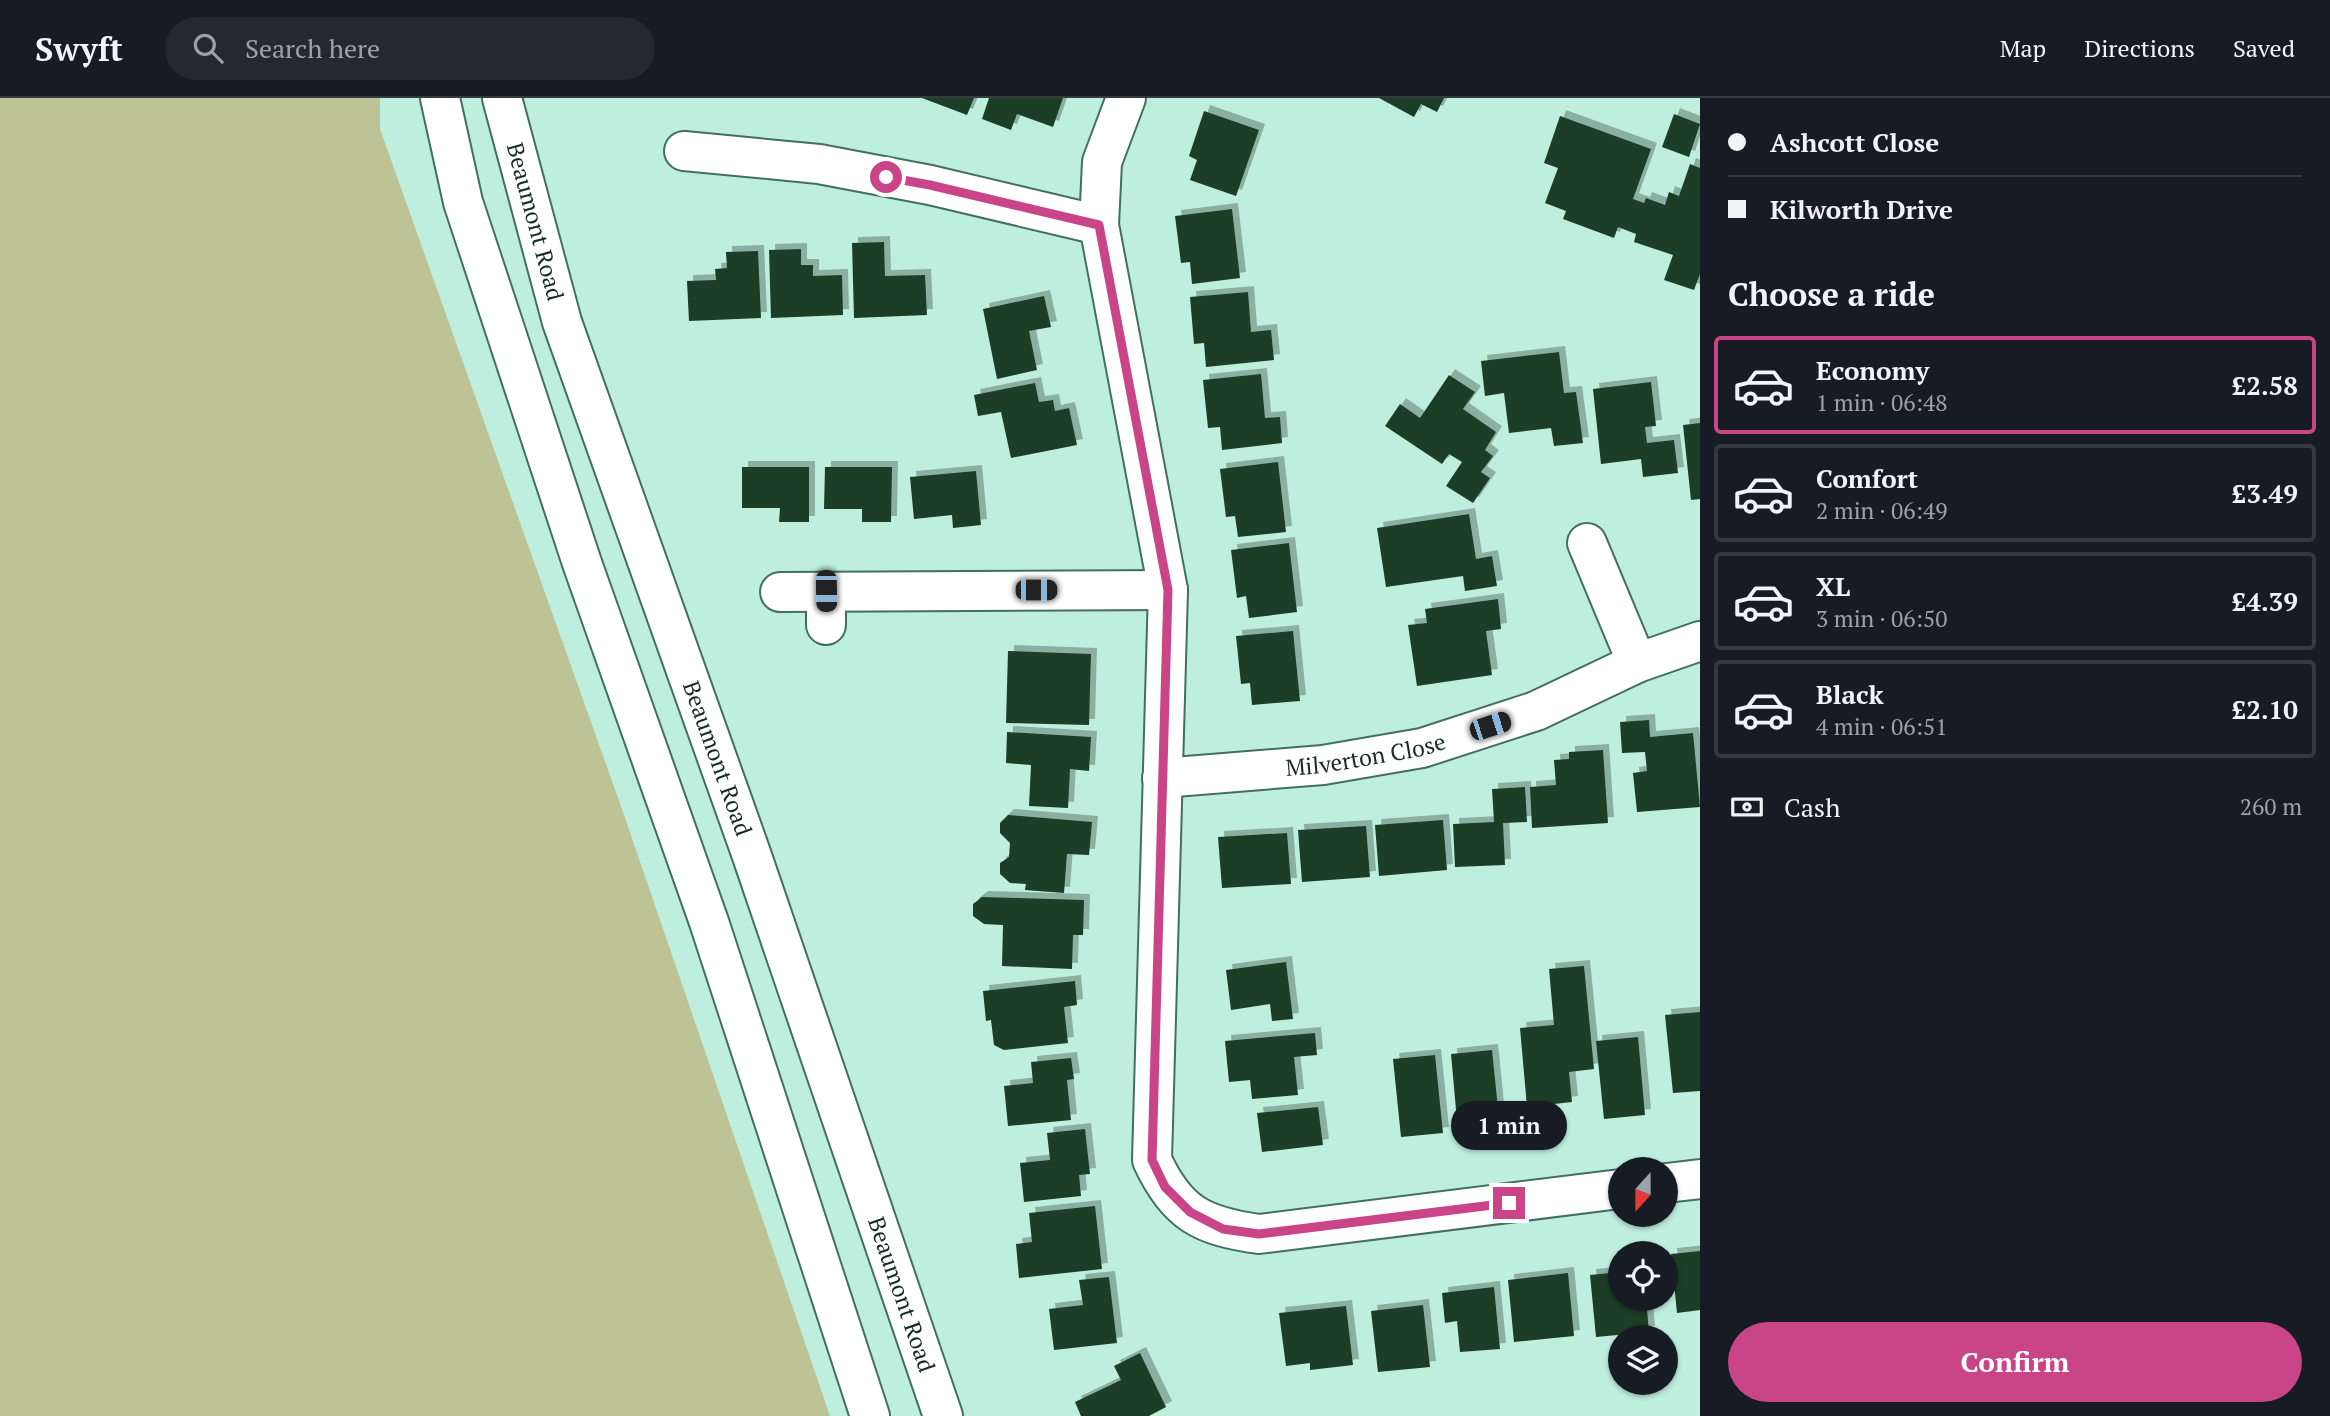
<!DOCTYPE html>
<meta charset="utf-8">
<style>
body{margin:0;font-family:"PT Serif",serif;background:#242831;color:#f1f3f6;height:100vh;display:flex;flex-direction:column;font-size:26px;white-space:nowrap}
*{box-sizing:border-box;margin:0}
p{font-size:23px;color:#9ea1a6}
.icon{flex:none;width:38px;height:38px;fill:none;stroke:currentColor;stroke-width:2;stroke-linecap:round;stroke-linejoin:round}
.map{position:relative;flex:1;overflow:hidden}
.details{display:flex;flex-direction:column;background:#171b24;width:630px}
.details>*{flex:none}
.top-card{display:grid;align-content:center;height:154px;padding:0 28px;background:#171b24}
.needle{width:46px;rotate:201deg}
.buttons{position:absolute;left:1608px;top:1059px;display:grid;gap:14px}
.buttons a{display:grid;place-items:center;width:70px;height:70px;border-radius:50%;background:#171b24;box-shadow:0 2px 5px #0004;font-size:35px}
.end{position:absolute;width:32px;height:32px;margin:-16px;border:9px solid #ca4587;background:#fff;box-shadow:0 0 0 4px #fff}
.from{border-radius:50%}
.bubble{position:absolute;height:49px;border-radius:24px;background:#171b24;box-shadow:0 2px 5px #0004;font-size:23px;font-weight:600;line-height:49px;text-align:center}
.car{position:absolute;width:21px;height:42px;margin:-21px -10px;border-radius:9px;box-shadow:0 0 5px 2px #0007;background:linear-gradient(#222 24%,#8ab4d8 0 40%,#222 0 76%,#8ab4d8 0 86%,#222 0)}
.top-card b{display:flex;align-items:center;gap:24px;height:66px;font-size:26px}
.top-card b+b{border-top:2px solid #363941}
.top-card i{width:18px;height:18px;background:#f1f3f6}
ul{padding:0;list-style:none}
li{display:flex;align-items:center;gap:21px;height:98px;margin:0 14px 10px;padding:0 14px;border:4px solid #363941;border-radius:7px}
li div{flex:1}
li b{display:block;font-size:26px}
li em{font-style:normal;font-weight:600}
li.on{border-color:#ca4587}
li>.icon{width:63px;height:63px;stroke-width:1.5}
h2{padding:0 28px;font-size:32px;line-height:84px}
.pay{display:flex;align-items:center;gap:18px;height:77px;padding:0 28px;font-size:26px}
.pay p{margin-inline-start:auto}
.button{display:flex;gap:14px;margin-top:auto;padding:14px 28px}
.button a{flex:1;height:80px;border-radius:42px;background:#ca4587;color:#fff;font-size:28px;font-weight:600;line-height:80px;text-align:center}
header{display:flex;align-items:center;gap:42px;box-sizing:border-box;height:98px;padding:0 35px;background:#171b24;border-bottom:2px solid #363941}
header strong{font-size:33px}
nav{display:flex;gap:38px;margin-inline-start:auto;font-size:24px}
.search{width:490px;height:63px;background:#242831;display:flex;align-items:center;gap:18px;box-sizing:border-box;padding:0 24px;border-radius:38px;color:#9ea1a6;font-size:26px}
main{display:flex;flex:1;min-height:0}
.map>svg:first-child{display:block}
</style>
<header>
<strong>Swyft</strong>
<div class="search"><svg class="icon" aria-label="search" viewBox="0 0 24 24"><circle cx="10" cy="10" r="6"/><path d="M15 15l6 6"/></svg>Search here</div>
<nav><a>Map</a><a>Directions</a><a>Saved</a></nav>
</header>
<main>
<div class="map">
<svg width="1700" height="1318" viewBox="0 0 1700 1318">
<defs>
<filter id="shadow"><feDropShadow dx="6" dy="-6" stdDeviation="0" flood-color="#0004"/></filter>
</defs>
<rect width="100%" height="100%" fill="#beeede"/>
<!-- green -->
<path fill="#bdc394" d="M0 0H380V31L623 714 830 1318H0Z"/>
<!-- building -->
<path fill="#1d3c28" filter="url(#shadow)" d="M922 0H974L967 17Z
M989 0H1063L1053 29 1017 16 1011 32 982 21Z
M1379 0H1444L1437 14 1421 6 1414 19Z
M1204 13 1259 32 1236 98 1190 82 1197 62 1189 58Z
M1674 16 1700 26 1689 59 1662 49Z
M1560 18 1651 51 1633 101 1644 105 1646 100 1665 107 1669 94 1679 98 1690 66 1700 70V176L1694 192 1664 182 1673 157 1634 144 1636 136 1618 129 1614 140 1563 121 1566 113 1545 105 1558 70 1544 65Z
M1232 111 1240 180 1192 186 1190 164 1181 165 1175 118Z
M884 144 885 178 925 177 927 217 854 220 852 145Z
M801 151V167H813V178L842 177 843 217 771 220 769 152Z
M758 153 761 220 689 223 687 183 716 182 715 171 727 170 726 154Z
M1248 194 1251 234 1271 232 1274 262 1206 269 1204 245 1194 246 1190 199Z
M1044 198 1051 229 1029 233 1037 272 997 281 983 211Z
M1559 254 1564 295 1576 294 1583 345 1554 348 1551 330 1509 335 1504 295 1485 298 1481 263Z
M1261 276 1265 320 1280 319 1282 345 1222 352 1220 329 1208 330 1203 282Z
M1449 277 1475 294 1463 311 1496 334 1485 352 1493 358 1481 374 1490 380 1473 405 1446 388 1462 364 1449 356 1442 366 1385 328 1400 306 1420 320Z
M1651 284 1656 328 1645 329 1647 345 1674 342 1678 375 1643 379 1641 361 1601 366 1593 291Z
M1035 285 1039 304 1053 302 1055 313 1069 310 1077 347 1011 360 1001 314 978 318 974 297Z
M1700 325V401L1691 402 1683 327Z
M1278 364 1286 434 1238 439 1235 418 1226 419 1220 371Z
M742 369H809V424H779L780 410H742Z
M825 369H892L891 424H862V411H824Z
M976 373 981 427 953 430 952 417 914 421 910 379Z
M1469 416 1476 461 1492 458 1497 488 1465 493 1463 478 1386 489 1377 430Z
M1289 445 1297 514 1249 520 1246 498 1237 500 1231 452Z
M1498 501 1501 531 1486 533 1492 577 1417 588 1408 527 1427 525 1425 511Z
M1293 533 1300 603 1252 607 1250 585 1241 586 1236 538Z
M1008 553 1091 556 1089 627 1006 625Z
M1649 622 1650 639 1693 635 1700 709 1637 714 1633 675 1647 673 1645 654 1622 655 1620 624Z
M1007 634 1091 639 1089 673 1070 671 1068 710 1029 708 1031 667 1006 665Z
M1603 652 1608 725 1532 730 1530 689 1556 687 1554 662 1569 661V654Z
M1525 689 1527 724 1503 725 1505 767 1455 769 1453 726 1494 724 1492 691Z
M1008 717 1092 724 1089 757 1067 756 1064 795 1025 792 1026 786 1010 785 1000 776V765L1009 759 1010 745 1000 735V725Z
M1443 722 1447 772 1379 778 1375 727Z
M1366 728 1370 779 1302 784 1298 732Z
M1287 735 1291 786 1222 790 1218 739Z
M982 799 1084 802 1083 837H1073L1072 871 1002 868 1003 827 984 826 973 818V806Z
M1286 864 1293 921 1272 923 1270 906 1231 912 1226 872Z
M1584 868 1594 971 1569 974 1572 1004 1527 1009 1520 930 1554 927 1549 871Z
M1075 883 1077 907 1064 909 1068 945 1004 952 994 947 991 922 986 923 983 893Z
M1700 914V993L1673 995 1665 917Z
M1315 935 1317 957 1294 959 1298 997 1252 1001 1250 982 1229 984 1225 943Z
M1638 939 1645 1017 1604 1021 1596 943Z
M1492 952 1500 1030 1458 1034 1451 956Z
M1435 957 1443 1035 1401 1039 1393 961Z
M1071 960 1074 981 1067 982 1071 1022 1008 1028 1004 988 1033 985 1031 964Z
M1318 1009 1323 1047 1262 1054 1257 1015Z
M1085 1031 1090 1076 1079 1077 1081 1098 1024 1104 1020 1065 1050 1062 1047 1035Z
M1095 1108 1102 1171 1019 1180 1016 1146 1032 1144 1029 1115Z
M1700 1153V1212L1677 1215 1671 1156Z
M1620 1174V1200H1646L1649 1234 1596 1239 1590 1177Z
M1568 1175 1574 1238 1514 1244 1508 1182Z
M1109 1179 1117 1245 1054 1252 1049 1211 1083 1207 1079 1182Z
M1494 1189 1500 1251 1460 1254 1457 1223 1445 1225 1442 1195Z
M1423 1207 1430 1269 1378 1274 1371 1213Z
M1346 1208 1353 1267 1310 1272V1265L1286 1268 1279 1215Z
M1140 1255 1166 1309 1149 1318H1081L1075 1304 1121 1282 1114 1268Z"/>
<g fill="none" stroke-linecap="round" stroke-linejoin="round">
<defs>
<g id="street">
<path d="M1126 0 1102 64 1099 127 1168 492 1152 1062C1177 1116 1202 1128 1259 1136L1620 1091"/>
<path d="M684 53 819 66 930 87 1099 127"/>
<path d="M1587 445 1637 565"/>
<path d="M826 493V527"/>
<path d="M780 494 1168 492"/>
<path id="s1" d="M1162 680 1323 667 1422 650 1536 613 1637 565 1700 543"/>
<path d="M1666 1085 1700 1081"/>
</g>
<g id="highway">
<path d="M440 0 463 104 582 465 709 824 870 1318"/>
<path id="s2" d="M502 0 562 224 752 758 943 1318"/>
</g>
</defs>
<!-- street casing -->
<use href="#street" stroke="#436e62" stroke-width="42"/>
<!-- highway casing -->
<use href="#highway" stroke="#436e62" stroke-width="42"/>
<!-- street -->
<use href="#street" stroke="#fff" stroke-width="38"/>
<!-- highway -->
<use href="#highway" stroke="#fff" stroke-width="38"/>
</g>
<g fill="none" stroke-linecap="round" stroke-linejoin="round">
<!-- route -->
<path stroke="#ca4587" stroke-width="9" d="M886 79 930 87 1099 127 1168 492 1152 1062 1165 1089 1190 1114 1223 1131 1259 1136 1509 1105"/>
</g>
<g text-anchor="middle" stroke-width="7" stroke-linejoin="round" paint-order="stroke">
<!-- street labels -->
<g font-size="23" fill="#192b25" stroke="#fff">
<text dy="8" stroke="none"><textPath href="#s2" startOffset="128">Beaumont Road</textPath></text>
<text dy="8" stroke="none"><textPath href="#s1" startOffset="205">Milverton Close</textPath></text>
<text dy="8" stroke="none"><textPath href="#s2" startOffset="695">Beaumont Road</textPath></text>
<text dy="8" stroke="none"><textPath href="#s2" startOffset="1262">Beaumont Road</textPath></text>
</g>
</g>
</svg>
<div class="buttons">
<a><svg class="needle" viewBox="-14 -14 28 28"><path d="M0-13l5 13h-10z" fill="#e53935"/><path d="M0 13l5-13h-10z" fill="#9ea1a6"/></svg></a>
<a><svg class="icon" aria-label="locate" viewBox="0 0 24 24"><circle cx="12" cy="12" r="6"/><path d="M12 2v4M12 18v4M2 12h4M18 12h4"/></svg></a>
<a><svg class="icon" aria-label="layers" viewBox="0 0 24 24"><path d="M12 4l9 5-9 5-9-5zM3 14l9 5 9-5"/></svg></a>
</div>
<i class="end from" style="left:886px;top:79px"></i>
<i class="end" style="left:1509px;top:1105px"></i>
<div class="bubble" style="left:1451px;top:1003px;width:116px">1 min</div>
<i class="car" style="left:1036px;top:492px;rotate:90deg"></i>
<i class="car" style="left:826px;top:493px;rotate:179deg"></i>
<i class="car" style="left:1490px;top:628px;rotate:72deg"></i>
</div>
<section class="details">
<div class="top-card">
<b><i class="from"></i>Ashcott Close</b>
<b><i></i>Kilworth Drive</b>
</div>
<h2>Choose a ride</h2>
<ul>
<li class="on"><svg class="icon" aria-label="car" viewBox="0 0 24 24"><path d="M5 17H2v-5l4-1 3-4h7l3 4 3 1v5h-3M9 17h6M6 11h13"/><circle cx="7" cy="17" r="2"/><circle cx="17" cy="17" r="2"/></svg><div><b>Economy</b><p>1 min · 06:48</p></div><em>£2.58</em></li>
<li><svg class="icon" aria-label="car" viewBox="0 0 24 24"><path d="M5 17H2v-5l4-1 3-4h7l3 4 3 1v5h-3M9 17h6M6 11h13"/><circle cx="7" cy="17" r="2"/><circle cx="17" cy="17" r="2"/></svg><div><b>Comfort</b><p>2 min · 06:49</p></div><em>£3.49</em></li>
<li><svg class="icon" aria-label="car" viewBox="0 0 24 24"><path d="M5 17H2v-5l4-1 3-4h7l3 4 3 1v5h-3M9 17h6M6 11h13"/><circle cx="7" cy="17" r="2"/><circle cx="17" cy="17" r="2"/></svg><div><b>XL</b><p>3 min · 06:50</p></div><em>£4.39</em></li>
<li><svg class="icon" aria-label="car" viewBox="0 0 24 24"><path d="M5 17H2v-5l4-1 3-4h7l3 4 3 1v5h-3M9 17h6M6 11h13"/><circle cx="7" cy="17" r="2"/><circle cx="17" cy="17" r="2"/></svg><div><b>Black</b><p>4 min · 06:51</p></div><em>£2.10</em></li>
</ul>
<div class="pay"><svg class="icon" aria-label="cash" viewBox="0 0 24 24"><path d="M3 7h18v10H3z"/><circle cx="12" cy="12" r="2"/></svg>Cash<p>260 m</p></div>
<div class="button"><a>Confirm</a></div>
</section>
</main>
